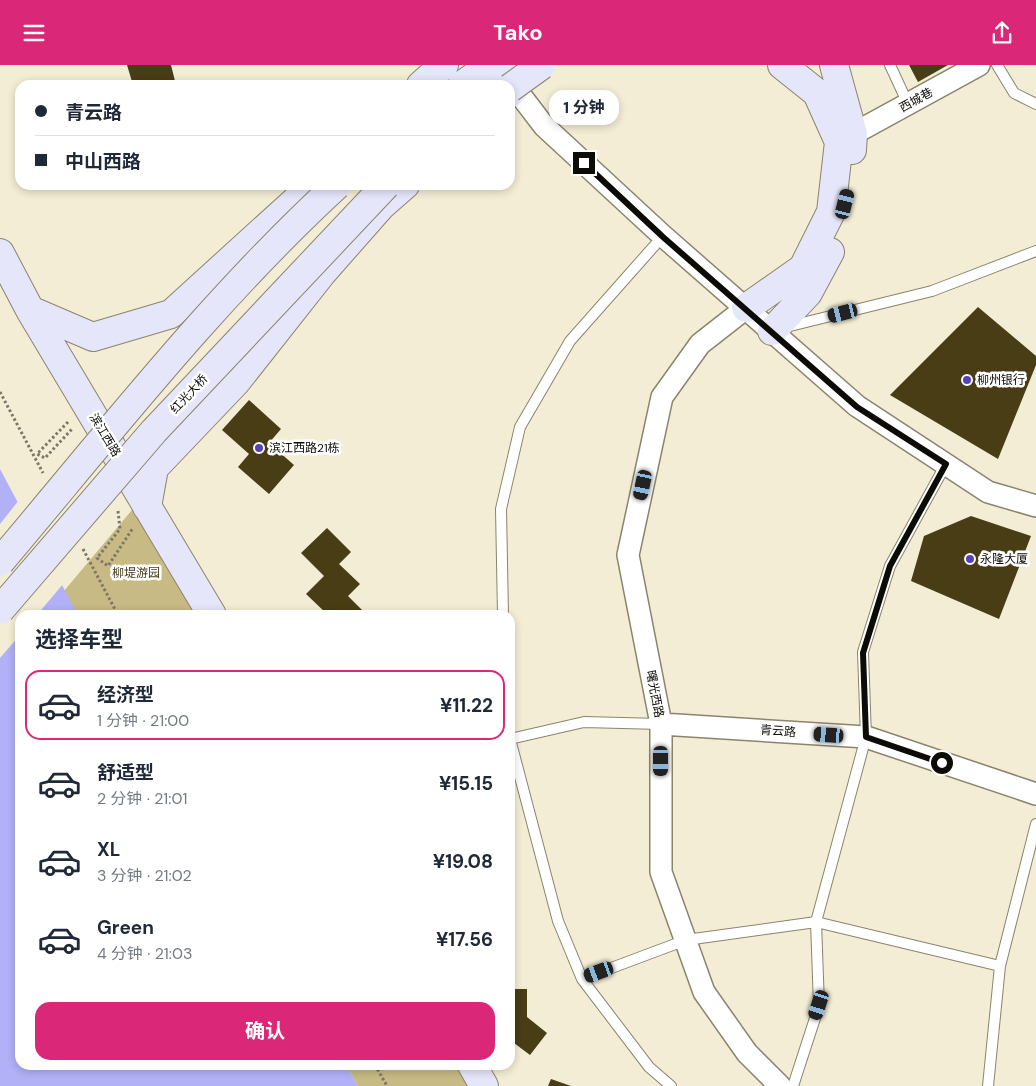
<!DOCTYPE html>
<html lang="zh">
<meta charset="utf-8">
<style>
body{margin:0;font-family:"DM Sans","Noto Sans SC",sans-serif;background:#f2f2f3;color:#1f2937;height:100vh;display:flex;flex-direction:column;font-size:19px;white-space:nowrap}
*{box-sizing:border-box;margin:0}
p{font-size:16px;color:#747a83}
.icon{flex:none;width:28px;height:28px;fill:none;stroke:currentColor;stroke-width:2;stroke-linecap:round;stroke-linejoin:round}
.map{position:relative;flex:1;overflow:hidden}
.sheet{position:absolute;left:15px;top:545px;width:500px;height:460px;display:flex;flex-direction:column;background:#fff;border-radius:15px;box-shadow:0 2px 8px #0003}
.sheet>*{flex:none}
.guide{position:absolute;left:15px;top:15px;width:500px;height:110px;border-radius:15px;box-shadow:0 2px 8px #0003;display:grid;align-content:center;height:110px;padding:0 20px;background:#fff}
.end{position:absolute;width:22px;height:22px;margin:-11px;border:6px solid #0d0b05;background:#fff;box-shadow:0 0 0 2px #fff}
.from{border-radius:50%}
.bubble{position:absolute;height:35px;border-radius:15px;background:#fff;box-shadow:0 2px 8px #0003;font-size:16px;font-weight:700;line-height:35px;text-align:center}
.car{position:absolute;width:15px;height:30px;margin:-15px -8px;border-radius:6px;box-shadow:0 0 4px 1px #0007;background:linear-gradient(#222 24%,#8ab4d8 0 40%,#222 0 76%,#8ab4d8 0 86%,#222 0)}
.guide b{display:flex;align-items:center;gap:18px;height:48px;font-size:19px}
.guide b+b{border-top:1px solid #e0e1e3}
.guide i{width:12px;height:12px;background:#1f2937}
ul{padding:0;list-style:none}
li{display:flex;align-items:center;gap:15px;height:70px;margin:0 10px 8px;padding:0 10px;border:2px solid transparent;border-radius:15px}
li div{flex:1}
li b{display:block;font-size:19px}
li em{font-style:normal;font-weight:700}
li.current{border-color:#db2777}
li>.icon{width:45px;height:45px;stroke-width:1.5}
h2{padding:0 20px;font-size:22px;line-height:60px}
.action{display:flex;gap:10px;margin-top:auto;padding:10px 20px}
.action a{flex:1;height:58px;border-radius:15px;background:#db2777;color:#fff;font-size:20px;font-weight:700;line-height:58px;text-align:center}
header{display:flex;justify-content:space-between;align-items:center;height:65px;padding:0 20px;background:#db2777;color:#fff;font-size:22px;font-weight:700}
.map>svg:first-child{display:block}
</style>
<header><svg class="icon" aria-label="menu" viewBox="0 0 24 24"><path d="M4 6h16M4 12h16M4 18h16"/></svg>Tako<svg class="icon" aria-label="share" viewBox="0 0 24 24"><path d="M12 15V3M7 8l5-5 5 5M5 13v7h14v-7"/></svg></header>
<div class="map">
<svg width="1036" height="1021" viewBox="0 0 1036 1021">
<rect width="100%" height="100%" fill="#f3edd5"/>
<!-- green -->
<path fill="#c8ba84" d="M142 433 212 550H78L64 526Z
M346 1000H472L484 1021H358Z"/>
<!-- water -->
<path fill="#b2b1f7" d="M0 404 78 550H20V1000H346L358 1021H0Z"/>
<!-- pier -->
<path fill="#f3edd5" d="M19 435 63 519 37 550H20V570L0 593V459Z"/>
<!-- building -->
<path fill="#483d15" d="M127 0H171L176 20H133Z
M909 0H948L918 17Z
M978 242 1036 291V300L998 394 890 330Z
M249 335 281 364 269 378 294 400 269 429 238 402 249 389 222 365Z
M971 451 1031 471 999 554 911 516 924 471Z
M327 463 351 487 339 499 360 519 348 531 367 550H328L306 529 324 511 301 488Z
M510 924H527V952L547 968 530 990 514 978 510 980Z
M551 1014 571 1021H548Z"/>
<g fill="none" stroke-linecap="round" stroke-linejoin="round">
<defs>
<path id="lane" d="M890 0 908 39
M997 0 1014 28 1036 39
M786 262 932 226 1036 186
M503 550 501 444 520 362 570 276 663 171
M510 674 558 856 582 914 649 1002 671 1021
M510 674 584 657 661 659
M582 914 686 875 816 857 1000 901
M793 1021 819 941 816 857 866 672 863 587 890 501 946 399
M988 1021 1000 901 1036 759"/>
<path id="street" d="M515 23 544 61 663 171 857 341 988 427 1036 441
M853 69 979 0
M746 243 700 279 662 332 628 490 661 659V807L704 927 747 988 780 1021
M661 659 866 672 1036 729"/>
<path id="secondary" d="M498 0 515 23 510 28
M834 0 853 69 852 85
M421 20 444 0
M462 20 491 0
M0 188 30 245 212 550
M746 243 803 203 831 147 839 77 817 28 782 0
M30 245 93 272 171 249 313 120
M772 266 808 228 830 187
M147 442 154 403 236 317 322 208 381 141 405 120
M472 1000 484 1021"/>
</defs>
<!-- lane casing -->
<use href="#lane" stroke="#8a846f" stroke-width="12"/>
<!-- street casing -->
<use href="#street" stroke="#8a846f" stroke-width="24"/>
<!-- secondary casing -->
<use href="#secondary" stroke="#8a846f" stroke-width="30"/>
<!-- path -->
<path stroke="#7b7769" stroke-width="3" stroke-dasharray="2.5 2.5" stroke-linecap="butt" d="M0 327 43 408
M68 357 37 389 45 393 72 364
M118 446 120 464 97 493 108 501 133 463
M83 484 118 550
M375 1000 387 1021"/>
<!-- lane -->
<use href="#lane" stroke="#fff" stroke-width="10"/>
<!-- street -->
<use href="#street" stroke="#fff" stroke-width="21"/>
<!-- secondary -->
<use href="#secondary" stroke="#e6e6fb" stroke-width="28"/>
<defs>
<path id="secondary-bridge" d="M510 23 542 0
M0 497C109 368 213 234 337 120
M0 545 154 366 386 120"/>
</defs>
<!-- secondary-bridge casing -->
<use href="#secondary-bridge" stroke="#8a846f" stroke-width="30" stroke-linecap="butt"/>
<!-- secondary-bridge -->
<use href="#secondary-bridge" stroke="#e6e6fb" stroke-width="28"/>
</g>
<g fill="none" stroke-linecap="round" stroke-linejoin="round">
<!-- route -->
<path stroke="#0d0b05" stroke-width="6" d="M584 98 663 172 857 342 946 399 890 501 863 588 866 672 942 698"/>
</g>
<!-- markers -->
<g fill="#5641b9" stroke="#fff" stroke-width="2">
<circle cx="967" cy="315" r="5"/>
<circle cx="259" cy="383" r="5"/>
<circle cx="970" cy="494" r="5"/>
</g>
<g text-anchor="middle" stroke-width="5" stroke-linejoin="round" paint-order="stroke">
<!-- street labels -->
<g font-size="12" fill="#0d0b05" stroke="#fff">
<text transform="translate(916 35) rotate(-29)" y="4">西城巷</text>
<text transform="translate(189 329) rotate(-47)" y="4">红光大桥</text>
<text transform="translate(105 370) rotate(59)" y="4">滨江西路</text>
<text transform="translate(655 629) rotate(79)" y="4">曙光西路</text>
<text transform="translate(778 666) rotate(4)" y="4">青云路</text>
</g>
<!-- poi labels -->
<g font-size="12" fill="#0d0b05" stroke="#fff" text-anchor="start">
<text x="977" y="319">柳州银行</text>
<text x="269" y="387">滨江西路21栋</text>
<text x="980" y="498">永隆大厦</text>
</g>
<!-- park labels -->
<g font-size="12" fill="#453d1b" stroke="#fff">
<text x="136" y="512">柳堤游园</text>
</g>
</g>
</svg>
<i class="end from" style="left:942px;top:698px"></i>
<i class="end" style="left:584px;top:98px"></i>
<div class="bubble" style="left:549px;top:25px;width:70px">1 分钟</div>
<i class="car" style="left:845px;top:139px;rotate:14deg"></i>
<i class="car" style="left:843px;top:248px;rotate:256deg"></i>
<i class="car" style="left:643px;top:420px;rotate:192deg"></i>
<i class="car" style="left:829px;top:670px;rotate:274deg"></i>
<i class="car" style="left:661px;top:696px;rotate:180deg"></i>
<i class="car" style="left:599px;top:907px;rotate:250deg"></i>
<i class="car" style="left:819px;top:940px;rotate:198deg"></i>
<div class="guide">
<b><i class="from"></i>青云路</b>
<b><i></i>中山西路</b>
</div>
<section class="sheet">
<h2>选择车型</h2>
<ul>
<li class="current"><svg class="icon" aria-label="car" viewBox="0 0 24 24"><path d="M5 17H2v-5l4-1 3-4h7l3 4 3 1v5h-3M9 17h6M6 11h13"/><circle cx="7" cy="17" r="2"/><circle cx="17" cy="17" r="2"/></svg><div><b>经济型</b><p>1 分钟 · 21:00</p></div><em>¥11.22</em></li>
<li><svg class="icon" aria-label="car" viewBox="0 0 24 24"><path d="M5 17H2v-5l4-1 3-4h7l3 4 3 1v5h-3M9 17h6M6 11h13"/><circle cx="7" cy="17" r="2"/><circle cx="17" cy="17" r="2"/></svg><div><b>舒适型</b><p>2 分钟 · 21:01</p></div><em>¥15.15</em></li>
<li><svg class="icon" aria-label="car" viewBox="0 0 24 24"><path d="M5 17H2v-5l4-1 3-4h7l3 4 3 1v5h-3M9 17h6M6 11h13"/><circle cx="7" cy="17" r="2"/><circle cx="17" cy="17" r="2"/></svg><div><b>XL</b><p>3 分钟 · 21:02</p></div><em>¥19.08</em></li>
<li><svg class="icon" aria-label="car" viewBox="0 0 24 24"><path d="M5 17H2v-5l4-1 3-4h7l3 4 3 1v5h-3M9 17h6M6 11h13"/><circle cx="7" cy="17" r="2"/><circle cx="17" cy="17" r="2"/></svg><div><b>Green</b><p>4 分钟 · 21:03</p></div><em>¥17.56</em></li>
</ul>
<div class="action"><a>确认</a></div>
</section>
</div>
